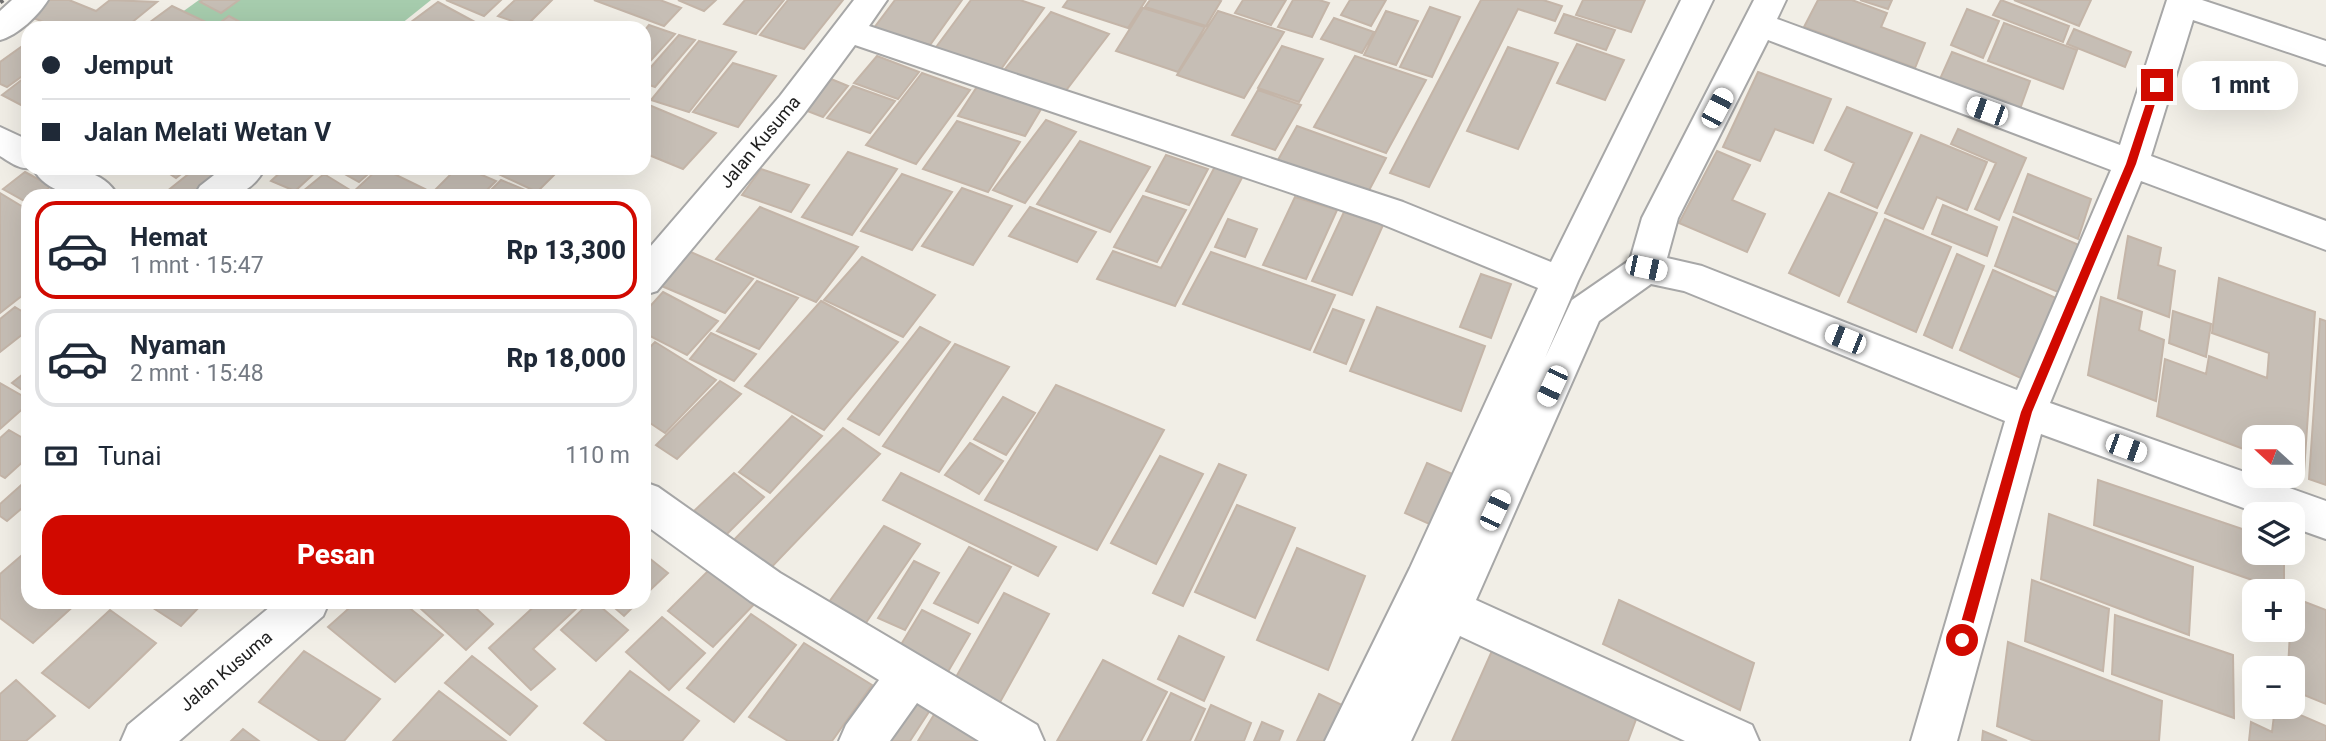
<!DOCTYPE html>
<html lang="id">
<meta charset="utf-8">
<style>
body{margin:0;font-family:Roboto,sans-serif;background:#f6f6f7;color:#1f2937;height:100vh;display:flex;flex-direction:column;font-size:26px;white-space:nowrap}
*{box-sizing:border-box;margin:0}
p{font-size:23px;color:#747a83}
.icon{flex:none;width:38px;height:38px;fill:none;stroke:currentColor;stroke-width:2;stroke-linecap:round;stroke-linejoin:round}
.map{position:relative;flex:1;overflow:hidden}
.panel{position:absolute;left:21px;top:189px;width:630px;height:420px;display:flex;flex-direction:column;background:#fff;border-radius:21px;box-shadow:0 7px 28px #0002}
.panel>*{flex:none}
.banner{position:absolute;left:21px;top:21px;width:630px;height:154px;border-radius:21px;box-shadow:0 7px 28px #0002;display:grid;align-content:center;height:154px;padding:0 21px;background:#fff}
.needle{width:46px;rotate:291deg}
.tools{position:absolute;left:2242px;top:425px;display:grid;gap:14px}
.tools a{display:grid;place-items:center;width:63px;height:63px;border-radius:14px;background:#fff;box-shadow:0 7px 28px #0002;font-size:35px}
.end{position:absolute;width:32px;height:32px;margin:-16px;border:9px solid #d10900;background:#fff;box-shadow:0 0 0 4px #fff}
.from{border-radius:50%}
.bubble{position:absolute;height:49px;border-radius:21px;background:#fff;box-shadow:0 7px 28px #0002;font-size:23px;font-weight:800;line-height:49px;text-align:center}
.car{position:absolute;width:21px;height:42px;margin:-21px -10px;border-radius:9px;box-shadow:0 0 5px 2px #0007;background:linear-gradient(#fff 24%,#345 0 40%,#fff 0 76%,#345 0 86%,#fff 0)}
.banner b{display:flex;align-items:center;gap:24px;height:66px;font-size:26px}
.banner b+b{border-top:2px solid #e0e1e3}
.banner i{width:18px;height:18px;background:#1f2937}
ul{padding:12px 0 0;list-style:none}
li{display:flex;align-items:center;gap:21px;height:98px;margin:0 14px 10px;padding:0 7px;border:4px solid #e0e1e3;border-radius:21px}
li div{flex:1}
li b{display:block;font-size:26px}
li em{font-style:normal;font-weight:800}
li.on{border-color:#d10900}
li>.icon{width:63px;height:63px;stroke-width:1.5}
.pay{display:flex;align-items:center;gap:18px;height:77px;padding:0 21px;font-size:26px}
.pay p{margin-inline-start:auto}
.button{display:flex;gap:14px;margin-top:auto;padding:14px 21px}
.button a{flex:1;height:80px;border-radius:21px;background:#d10900;color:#fff;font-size:28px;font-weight:800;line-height:80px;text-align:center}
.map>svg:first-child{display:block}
</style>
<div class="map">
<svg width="2326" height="741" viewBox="0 0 2326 741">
<rect width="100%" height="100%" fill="#f1eee6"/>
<!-- cemetery -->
<path fill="#a6ccad" d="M199 0H431L396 28H160Z"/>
<!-- building -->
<path fill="#c6beb5" stroke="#c4b5a8" stroke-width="2" d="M49 0H69L96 11 110 0 157 2 125 28H59L28 16Z
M203 0H239L221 13 200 2Z
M446 0H501L484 16Z
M515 0H552L526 26 498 16Z
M594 0H660L681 8 664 26Z
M678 0H716L704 11Z
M745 0H784L756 34 724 24Z
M788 0H843L804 49 760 35Z
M895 0H962L930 45 874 28Z
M971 0H1020L1044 8 999 72 934 50Z
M1068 0H1146L1128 28 1063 7Z
M1150 0H1218L1221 1 1206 26 1145 7Z
M1243 0H1286L1271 25 1235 13Z
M1293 0H1319L1329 3 1312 37 1278 27Z
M1350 0H1386L1371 26 1341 15Z
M1481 0H1543L1562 6 1555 21 1518 9 1429 187 1390 173Z
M1583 0H1645L1631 32 1576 15Z
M1818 0H1852L1887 13 1881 27 1925 43 1915 68 1804 27Z
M1860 0H1892L1888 9Z
M2001 0 2069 26 2063 42 1993 15Z
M2014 0H2091L2079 26Z
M438 2 475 22 468 28H403Z
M172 6 208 23 202 28H142Z
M1430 7 1460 17 1432 77 1400 67Z
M1143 8 1205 27 1178 72 1116 51Z
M1967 9 1999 21 1983 58 1951 45Z
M1218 11 1284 32 1244 98 1177 75Z
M1386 11 1418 21 1396 65 1364 55Z
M1051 12 1109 34 1061 97 1001 74Z
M1564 14 1615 30 1606 50 1555 33Z
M229 16 251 28H213Z
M1334 18 1374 32 1362 53 1321 39Z
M2004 23 2077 50 2063 89 1988 61Z
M649 25 675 34 644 68V31Z
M2074 29 2131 52 2125 67 2067 44Z
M679 35 695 40 655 87 644 83V75Z
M699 41 736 52 689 112 651 100Z
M28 42V72L7 87 0 84V62Z
M1577 44 1624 60 1605 100 1557 83Z
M1282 46 1323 59 1299 102 1258 88Z
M1508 47 1558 63 1518 149 1467 131Z
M1952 52 2030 81 2020 109 1940 79Z
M877 56 919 72 898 99 854 83Z
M1355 56 1426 80 1386 153 1314 127Z
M733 63 776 76 738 127 693 112Z
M1758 72 1831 99 1813 143 1775 129 1760 161 1723 147Z
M922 73 970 90 916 164 866 145Z
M28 75V102L23 106 2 95Z
M831 79 848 86 823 117 805 110Z
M982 79 1047 99 1025 136 958 116Z
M853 86 895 101 870 133 827 118Z
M1258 90 1301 105 1275 150 1232 135Z
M649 105 716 133 683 169 644 153V110Z
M1847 107 1912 133 1877 208 1841 192 1854 163 1825 150Z
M1046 120 1076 132 1025 203 993 190Z
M957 121 1020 142 988 192 923 169Z
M1297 126 1386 158 1364 200 1274 167Z
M1958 129 2026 158 1999 220 1975 209 1996 163 1951 144Z
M1921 135 1987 162 1967 210 1937 197 1923 229 1885 213Z
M1080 141 1150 167 1110 232 1037 204Z
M1717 151 1750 165 1732 200 1765 214 1747 252 1679 223Z
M848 152 897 169 852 235 802 217Z
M1166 155 1208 169 1189 205 1146 191Z
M1219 159 1247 168 1175 306 1097 279 1113 251 1161 268Z
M161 168H189L176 178Z
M196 168H218L229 174 202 196H161Z
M285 168H317L319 169 295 191 271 181Z
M334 168H375L359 182Z
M379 168H382L425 189 417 196H357L352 193Z
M457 168H466L496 181 481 196 430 195Z
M486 168H561L537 192Z
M761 169 809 185 791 212 742 195Z
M25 172 51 186 39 196H28V203L3 189Z
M324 174 350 190 342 196H297Z
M902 174 952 192 912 250 861 231Z
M2028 174 2091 199 2078 239 2014 212Z
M501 180 532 193 530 196H485Z
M962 188 1012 206 973 265 922 246Z
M0 193 28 210V291L0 313Z
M1829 193 1877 213 1839 296 1789 273Z
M1143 196 1186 210 1157 262 1114 247Z
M1295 197 1337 210 1306 279 1263 265Z
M1943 205 1997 227 1987 256 1932 234Z
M760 207 858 247 816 302 716 259Z
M1030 207 1096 232 1077 262 1009 236Z
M1344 212 1383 225 1352 295 1312 281Z
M2013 217 2079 245 2063 294 1995 266Z
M1228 219 1257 229 1245 257 1215 247Z
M1885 219 1951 247 1916 332 1848 302Z
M2128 236 2161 248 2158 265 2175 271 2169 317 2118 298Z
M686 250 753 279 725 313 657 284Z
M1211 252 1335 295 1310 350 1183 304Z
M1957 254 1984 266 1952 348 1924 335Z
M862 257 935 295 903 337 824 300Z
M1993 270 2056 298 2025 380 1960 350Z
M1481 274 1511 284 1491 338 1460 327Z
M2219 278 2315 312 2304 472 2292 468V438H2254V453L2157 416 2165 359 2206 374 2209 356 2267 378 2269 353 2212 333Z
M757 281 798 298 759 349 717 331Z
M663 292 718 321 687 355 644 333V313Z
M2101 297 2142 312 2139 330 2164 340 2156 401 2088 375Z
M821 301 898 342 824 430 745 386Z
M15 307 28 315V330L0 352V319Z
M1377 307 1485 346 1461 411 1350 371Z
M1333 309 1364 320 1346 364 1314 352Z
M2173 311 2211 324 2206 357 2169 343Z
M2320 319 2326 321V485L2309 479Z
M920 327 950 342 879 435 848 419Z
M711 333 756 354 734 381 690 359Z
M655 342 716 380 665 433 644 419V353Z
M955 344 1009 367 939 472 883 446Z
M28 370V394L12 383Z
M720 381 741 394 677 459 656 445Z
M0 383 28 399V404L0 429Z
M1056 385 1164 430 1097 550 985 500Z
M1003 397 1035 413 1006 455 974 439Z
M792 416 822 436 770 493 739 472Z
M843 428 880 454 764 575 728 546Z
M9 430 28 441V457L5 478 0 475V438Z
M970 443 1003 461 979 494 945 475Z
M1160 456 1203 474 1156 564 1111 543Z
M1427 463 1457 476 1436 527 1405 513Z
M1219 464 1246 475 1183 606 1153 593Z
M734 473 764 497 725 536 694 511Z
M901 473 1056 547 1038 576 883 500Z
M28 479V503L7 521 0 516V504Z
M2098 480 2254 533V553H2284V591L2094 525Z
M1237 505 1295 528 1255 618 1195 592Z
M2049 514 2193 567 2189 635 2041 579Z
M884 526 920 544 861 630 824 609Z
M969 547 1011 567 978 623 934 603Z
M1297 548 1365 576 1328 670 1257 640Z
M28 550V602H78L33 643 0 618V574Z
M644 554 668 573 644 596Z
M718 561 762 596 713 647 668 611Z
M914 561 939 573 905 630 878 618Z
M2032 580 2109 609 2103 671 2025 641Z
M1004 593 1049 614 994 713 948 691Z
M2292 597 2326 610V704L2292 690V668H2288Z
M1619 600 1754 663 1740 710 1603 644Z
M144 602H204L181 626Z
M356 602H402L443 635 395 682 328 627Z
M425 602H469L493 624 466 650 419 607Z
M539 602H576L580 605 533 649 555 669 531 690 489 648Z
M590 602H595L628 630 596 661 561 630Z
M608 602H638L624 616Z
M110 610 156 643 89 708 42 673Z
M922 610 970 634 942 682 894 656Z
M751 614 796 645 734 722 687 688Z
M2115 615 2233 655 2234 718 2112 674Z
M662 617 705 653 669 690 626 652Z
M1179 636 1224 657 1204 701 1158 679Z
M2008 642 2162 701 2159 741H2034L1997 726Z
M804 643 872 685 832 741H788L749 717Z
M1495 644 1638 714 1628 741H1452Z
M304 651 380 699 344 741H320L259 702Z
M472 656 537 706 510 735 445 683Z
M1103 660 1167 692 1141 741H1057Z
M630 671 699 721 682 741H607L584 723Z
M16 680 55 716 26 741H0V694Z
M439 691 506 741H393Z
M904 692 932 707 910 741H871Z
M1171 693 1205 709 1190 741H1147Z
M1319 694 1346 707 1331 741H1297Z
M1211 705 1251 723 1244 741H1195Z
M2275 707H2282L2326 726V741H2249L2251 722 2272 732Z
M935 713 982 741H918Z
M1262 722 1283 731 1279 741H1254Z
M243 729 259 741H231Z
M1983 731 2007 741H1982Z"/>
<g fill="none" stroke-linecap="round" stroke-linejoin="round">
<defs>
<path id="minor" d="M12 0H48C38 16 18 35 0 40V11Z
M854 0H887L869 26 1403 202 1551 262 1681 0H1713L1578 281 1545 358 1572 300 1630 260 1642 218 1754 0H1786L1777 19 2120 145 2167 0H2202L2326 41V65L2193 20 2151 156 2326 221V250L2141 181 2050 403 2326 501V539L2292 527V514H2260L2041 434 1957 741H1911L2005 421 1684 291 1651 284 1599 321 1476 600 1752 725 1759 741H1685L1460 636 1411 741H1325L1410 568 1538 288 1377 222 855 45 804 114 657 291 644 295V254L780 96ZM1768 40 2111 170 2017 390 1702 266 1667 258 1678 218Z
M0 127 28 140V168H31C20 170 10 162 0 156Z
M33 168C63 168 101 165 118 196 87 196 49 199 33 168Z
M223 168H265C248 200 226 196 194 196L200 186Z
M644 482 658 487 780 573 1037 725 1044 741H979L917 703 890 741H839L846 725 879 680 750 601 644 524Z
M276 602H329L323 616 179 741H121L128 725Z"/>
</defs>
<!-- minor casing -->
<use href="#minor" stroke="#a7a7a7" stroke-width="4"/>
<!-- minor -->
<use href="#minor" fill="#fff" fill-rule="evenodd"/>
<!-- rail -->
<path stroke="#6e6e6e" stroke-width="5" stroke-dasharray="14 14" stroke-linecap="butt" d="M0 2 3 0"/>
</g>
<!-- route -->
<path fill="#d10900" d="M2153 82 2161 85 2136 164 2032 412 1969 640 1962 646 1956 640 2021 412 2126 164Z"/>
<g text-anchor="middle" stroke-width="5" stroke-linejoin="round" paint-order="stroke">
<!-- street labels -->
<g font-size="18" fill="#202020" stroke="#fff">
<text transform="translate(760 142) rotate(-50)" y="6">Jalan Kusuma</text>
<text transform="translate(226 671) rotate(-40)" y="6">Jalan Kusuma</text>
</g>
</g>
</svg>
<div class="tools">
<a><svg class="needle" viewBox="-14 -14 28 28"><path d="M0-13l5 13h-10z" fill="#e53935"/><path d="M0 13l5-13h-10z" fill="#747a83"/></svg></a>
<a><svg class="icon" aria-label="layers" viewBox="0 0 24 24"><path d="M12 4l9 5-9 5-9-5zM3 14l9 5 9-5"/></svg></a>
<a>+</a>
<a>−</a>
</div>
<i class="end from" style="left:1962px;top:640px"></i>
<i class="end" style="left:2157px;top:85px"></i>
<div class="bubble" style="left:2182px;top:61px;width:116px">1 mnt</div>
<i class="car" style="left:1717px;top:108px;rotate:28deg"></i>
<i class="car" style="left:1987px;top:111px;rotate:290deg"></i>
<i class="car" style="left:1646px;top:268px;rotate:102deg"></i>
<i class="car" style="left:1845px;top:339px;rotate:292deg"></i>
<i class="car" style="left:1552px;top:386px;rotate:205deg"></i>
<i class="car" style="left:2126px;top:448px;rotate:110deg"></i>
<i class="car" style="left:1495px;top:510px;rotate:25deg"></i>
<div class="banner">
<b><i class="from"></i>Jemput</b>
<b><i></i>Jalan Melati Wetan V</b>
</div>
<section class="panel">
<ul>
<li class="on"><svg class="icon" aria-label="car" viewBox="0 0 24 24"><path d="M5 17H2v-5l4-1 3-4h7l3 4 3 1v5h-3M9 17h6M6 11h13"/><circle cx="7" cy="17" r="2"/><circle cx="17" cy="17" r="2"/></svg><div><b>Hemat</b><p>1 mnt · 15:47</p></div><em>Rp 13,300</em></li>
<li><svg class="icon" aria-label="car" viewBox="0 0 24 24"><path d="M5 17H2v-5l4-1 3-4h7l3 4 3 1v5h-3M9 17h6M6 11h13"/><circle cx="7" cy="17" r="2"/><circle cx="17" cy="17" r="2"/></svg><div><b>Nyaman</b><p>2 mnt · 15:48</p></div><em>Rp 18,000</em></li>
</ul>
<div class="pay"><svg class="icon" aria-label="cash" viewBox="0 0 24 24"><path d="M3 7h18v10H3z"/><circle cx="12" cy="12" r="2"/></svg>Tunai<p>110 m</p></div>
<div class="button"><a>Pesan</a></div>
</section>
</div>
